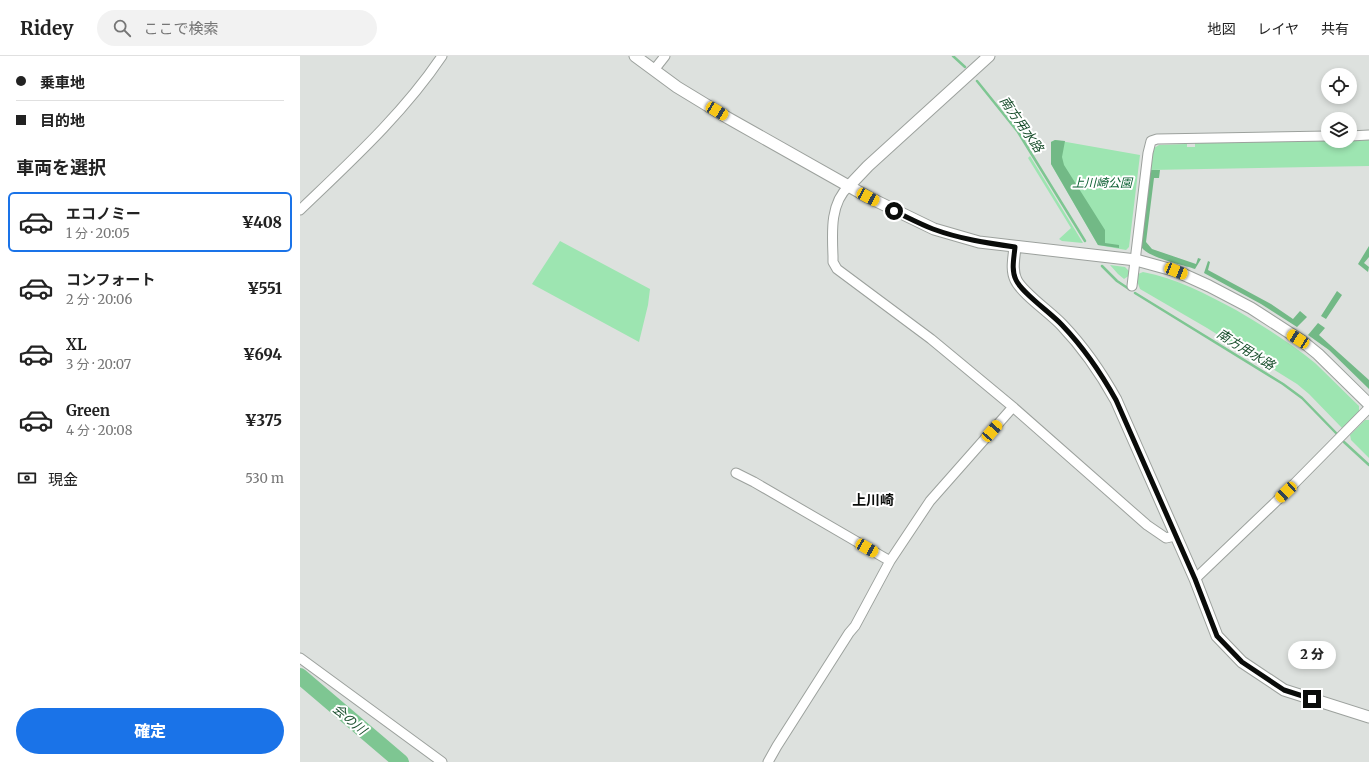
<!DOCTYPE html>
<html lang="ja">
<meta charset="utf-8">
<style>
body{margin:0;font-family:Merriweather,"Noto Sans JP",serif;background:#f2f2f2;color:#222;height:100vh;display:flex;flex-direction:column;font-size:15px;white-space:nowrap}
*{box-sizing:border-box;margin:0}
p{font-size:13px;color:#767676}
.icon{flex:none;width:22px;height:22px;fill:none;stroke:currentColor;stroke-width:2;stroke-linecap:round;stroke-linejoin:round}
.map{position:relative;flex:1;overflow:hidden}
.drawer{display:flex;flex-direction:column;background:#fff;width:300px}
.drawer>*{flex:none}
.hud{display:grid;align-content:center;height:88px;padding:0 16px;background:#fff}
.tools{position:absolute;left:1021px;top:12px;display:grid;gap:8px}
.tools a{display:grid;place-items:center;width:36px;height:36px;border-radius:50%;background:#fff;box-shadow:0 2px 6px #0003;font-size:20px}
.end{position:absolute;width:18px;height:18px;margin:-9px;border:5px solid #0a0c0a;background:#fff;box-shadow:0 0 0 2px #fff}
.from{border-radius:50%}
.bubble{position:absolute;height:28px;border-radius:14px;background:#fff;box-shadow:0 2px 6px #0003;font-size:13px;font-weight:800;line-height:28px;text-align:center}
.car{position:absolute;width:12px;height:24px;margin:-12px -6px;border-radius:5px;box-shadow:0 0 3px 1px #0007;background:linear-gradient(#f5c518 24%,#345 0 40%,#f5c518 0 76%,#345 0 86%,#f5c518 0)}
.hud b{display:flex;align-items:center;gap:14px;height:38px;font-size:15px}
.hud b+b{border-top:1px solid #e0e0e0}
.hud i{width:10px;height:10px;background:#222}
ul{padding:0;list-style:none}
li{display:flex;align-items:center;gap:12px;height:60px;margin:0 8px 6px;padding:0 8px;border:2px solid transparent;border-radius:6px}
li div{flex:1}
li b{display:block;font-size:15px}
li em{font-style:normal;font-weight:800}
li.active{border-color:#1a73e8}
li>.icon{width:36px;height:36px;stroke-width:1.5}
h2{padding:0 16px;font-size:18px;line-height:48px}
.pay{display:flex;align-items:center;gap:10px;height:44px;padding:0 16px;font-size:15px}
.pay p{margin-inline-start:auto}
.action{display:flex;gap:8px;margin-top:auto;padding:8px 16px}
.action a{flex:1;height:46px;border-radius:24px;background:#1a73e8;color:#fff;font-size:16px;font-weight:800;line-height:46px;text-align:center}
header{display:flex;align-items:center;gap:24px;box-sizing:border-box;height:56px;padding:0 20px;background:#fff;border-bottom:1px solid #e0e0e0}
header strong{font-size:19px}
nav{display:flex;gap:22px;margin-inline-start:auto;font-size:14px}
.search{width:280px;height:36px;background:#f2f2f2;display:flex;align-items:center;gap:10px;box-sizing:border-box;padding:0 14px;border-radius:22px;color:#767676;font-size:15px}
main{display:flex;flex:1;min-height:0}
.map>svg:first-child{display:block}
</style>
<header>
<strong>Ridey</strong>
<div class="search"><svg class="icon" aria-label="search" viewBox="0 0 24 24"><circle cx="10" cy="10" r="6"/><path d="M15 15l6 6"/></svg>ここで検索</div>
<nav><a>地図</a><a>レイヤ</a><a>共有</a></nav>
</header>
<main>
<section class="drawer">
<div class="hud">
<b><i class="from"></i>乗車地</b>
<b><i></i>目的地</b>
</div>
<h2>車両を選択</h2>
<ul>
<li class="active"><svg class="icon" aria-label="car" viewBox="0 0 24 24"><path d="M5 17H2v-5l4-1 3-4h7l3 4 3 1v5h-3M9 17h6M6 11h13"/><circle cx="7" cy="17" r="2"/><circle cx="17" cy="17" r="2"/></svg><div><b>エコノミー</b><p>1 分 · 20:05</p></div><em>¥408</em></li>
<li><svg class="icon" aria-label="car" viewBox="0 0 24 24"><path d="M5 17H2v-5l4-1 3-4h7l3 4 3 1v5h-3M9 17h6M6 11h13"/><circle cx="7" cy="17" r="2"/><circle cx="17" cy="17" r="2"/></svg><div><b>コンフォート</b><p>2 分 · 20:06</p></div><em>¥551</em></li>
<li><svg class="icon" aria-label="car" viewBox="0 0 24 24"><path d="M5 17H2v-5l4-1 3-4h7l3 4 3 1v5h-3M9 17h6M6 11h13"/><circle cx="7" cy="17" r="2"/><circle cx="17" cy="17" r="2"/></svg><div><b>XL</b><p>3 分 · 20:07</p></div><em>¥694</em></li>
<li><svg class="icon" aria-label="car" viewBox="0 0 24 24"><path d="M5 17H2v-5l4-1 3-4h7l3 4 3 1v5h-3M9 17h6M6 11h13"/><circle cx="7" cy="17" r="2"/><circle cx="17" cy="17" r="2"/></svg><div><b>Green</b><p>4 分 · 20:08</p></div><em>¥375</em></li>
</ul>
<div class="pay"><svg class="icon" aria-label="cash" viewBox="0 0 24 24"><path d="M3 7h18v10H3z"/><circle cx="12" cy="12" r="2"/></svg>現金<p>530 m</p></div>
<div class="action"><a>確定</a></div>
</section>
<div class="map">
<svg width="1069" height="706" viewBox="0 0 1069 706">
<rect width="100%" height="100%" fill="#dde1de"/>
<!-- green -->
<path fill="#9de5b1" d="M1069 83V110L850 114 854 92 859 89 887 88V91H895V87L1028 84 1050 85V84Z
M755 84 840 99 829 191 826 194 798 189 751 108V86Z
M730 100 783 187 762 185 759 183 771 172 728 102Z
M260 185 350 233 348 249 339 286 232 228Z
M810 209 825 211 830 216V219L824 223 818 218Z
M843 216C876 222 906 238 936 254 963 270 991 287 1015 307 1030 321 1044 336 1059 350V356L1042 372 1009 338 997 328 907 272 840 233 837 225 838 218Z
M1065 364H1069V402L1051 384 1050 379Z"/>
<!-- forest -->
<path fill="#72b986" d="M755 84 765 85 762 101 764 109 805 174V187L819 189V192L798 189 751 108V86Z
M850 114H860L859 122H854L846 186 852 193 896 208 898 202 901 203 895 213C884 209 845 201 841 190Z
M1069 190V201L1064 207 1069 211 1068 216 1058 208Z
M908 205 910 206 908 214 971 248 993 263 1000 255 1007 261 997 271 961 248 904 217Z
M1037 235 1042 239 1026 263 1021 260Z
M1018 267 1025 272 1019 279 1069 324V333L1029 294 1008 279Z"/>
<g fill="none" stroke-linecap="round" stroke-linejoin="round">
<!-- stream -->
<path stroke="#7ec692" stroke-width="2.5" d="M653 0 665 11
M677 25 718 76 785 185
M802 210 817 225 829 233
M835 237 983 328 1002 342 1037 378
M1044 386 1069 409"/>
<!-- river -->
<path stroke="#7ec692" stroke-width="16" d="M0 620 101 706"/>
<defs>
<path id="minor" d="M354 14 365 0
M1050 80 1069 79
M549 130C530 147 532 176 533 200V206L537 213 631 283 660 307 713 351 847 469 866 482 875 480
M0 154C50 106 103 58 142 0
M832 230 848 97 851 85 857 83 1028 80
M436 417 454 426 590 505
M895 523 986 436 1069 352
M0 602 142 706
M468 706 477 690 549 577 555 570 590 505 630 445 713 351"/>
<path id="tertiary" d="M335 0 377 31 428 62 568 141 634 173 679 186 836 204 876 215 909 230 951 252 1002 285 1018 298 1069 348
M549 130 568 110 689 0
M715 191C714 202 711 214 716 224 722 237 751 257 762 269 784 292 801 317 816 344L895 523 917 580 942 606 984 634 1069 661"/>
</defs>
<!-- minor casing -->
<use href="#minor" stroke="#9ca19d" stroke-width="11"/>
<!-- tertiary casing -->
<use href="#tertiary" stroke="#9ca19d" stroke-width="13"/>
<!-- minor -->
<use href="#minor" stroke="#fff" stroke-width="9"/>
<!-- tertiary -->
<use href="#tertiary" stroke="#fff" stroke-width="11"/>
</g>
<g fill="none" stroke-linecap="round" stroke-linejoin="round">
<!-- route -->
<path stroke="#0a0c0a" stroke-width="5" d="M594 155C607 161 620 168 633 173 660 183 687 187 715 191 714 202 711 214 716 224 722 237 751 257 762 269 784 292 801 317 816 344L895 523 917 580 942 606 984 634 1012 643"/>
</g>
<g text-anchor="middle" stroke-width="4" stroke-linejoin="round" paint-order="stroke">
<!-- park labels -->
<g font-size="12" font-style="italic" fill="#0a5f31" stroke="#fff">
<text x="802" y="131">上川崎公園</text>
</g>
<!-- water labels -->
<g font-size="13" font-style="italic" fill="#1b502e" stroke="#fff">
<text transform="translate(722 68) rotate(55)" y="5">南方用水路</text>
<text transform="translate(946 293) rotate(32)" y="5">南方用水路</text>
<text transform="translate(50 663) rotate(40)" y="5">会の川</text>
</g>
<!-- quarter labels -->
<g font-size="14" font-weight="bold" fill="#0a0c0a" stroke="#fff">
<text x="573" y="449">上川崎</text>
</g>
</g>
</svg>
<div class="tools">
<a><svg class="icon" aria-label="locate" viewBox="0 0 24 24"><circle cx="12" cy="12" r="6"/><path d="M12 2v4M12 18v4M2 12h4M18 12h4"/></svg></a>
<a><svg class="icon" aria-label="layers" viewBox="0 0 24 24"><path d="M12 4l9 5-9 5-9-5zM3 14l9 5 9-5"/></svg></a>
</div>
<i class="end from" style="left:594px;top:155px"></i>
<i class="end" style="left:1012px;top:643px"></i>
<div class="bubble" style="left:988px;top:585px;width:48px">2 分</div>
<i class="car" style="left:417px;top:55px;rotate:121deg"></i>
<i class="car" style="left:568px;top:141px;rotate:118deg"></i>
<i class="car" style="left:876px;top:215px;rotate:112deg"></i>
<i class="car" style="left:998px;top:283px;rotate:303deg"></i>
<i class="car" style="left:692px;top:375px;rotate:41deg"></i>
<i class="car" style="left:986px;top:436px;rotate:227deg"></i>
<i class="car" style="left:567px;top:492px;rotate:120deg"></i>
</div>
</main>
